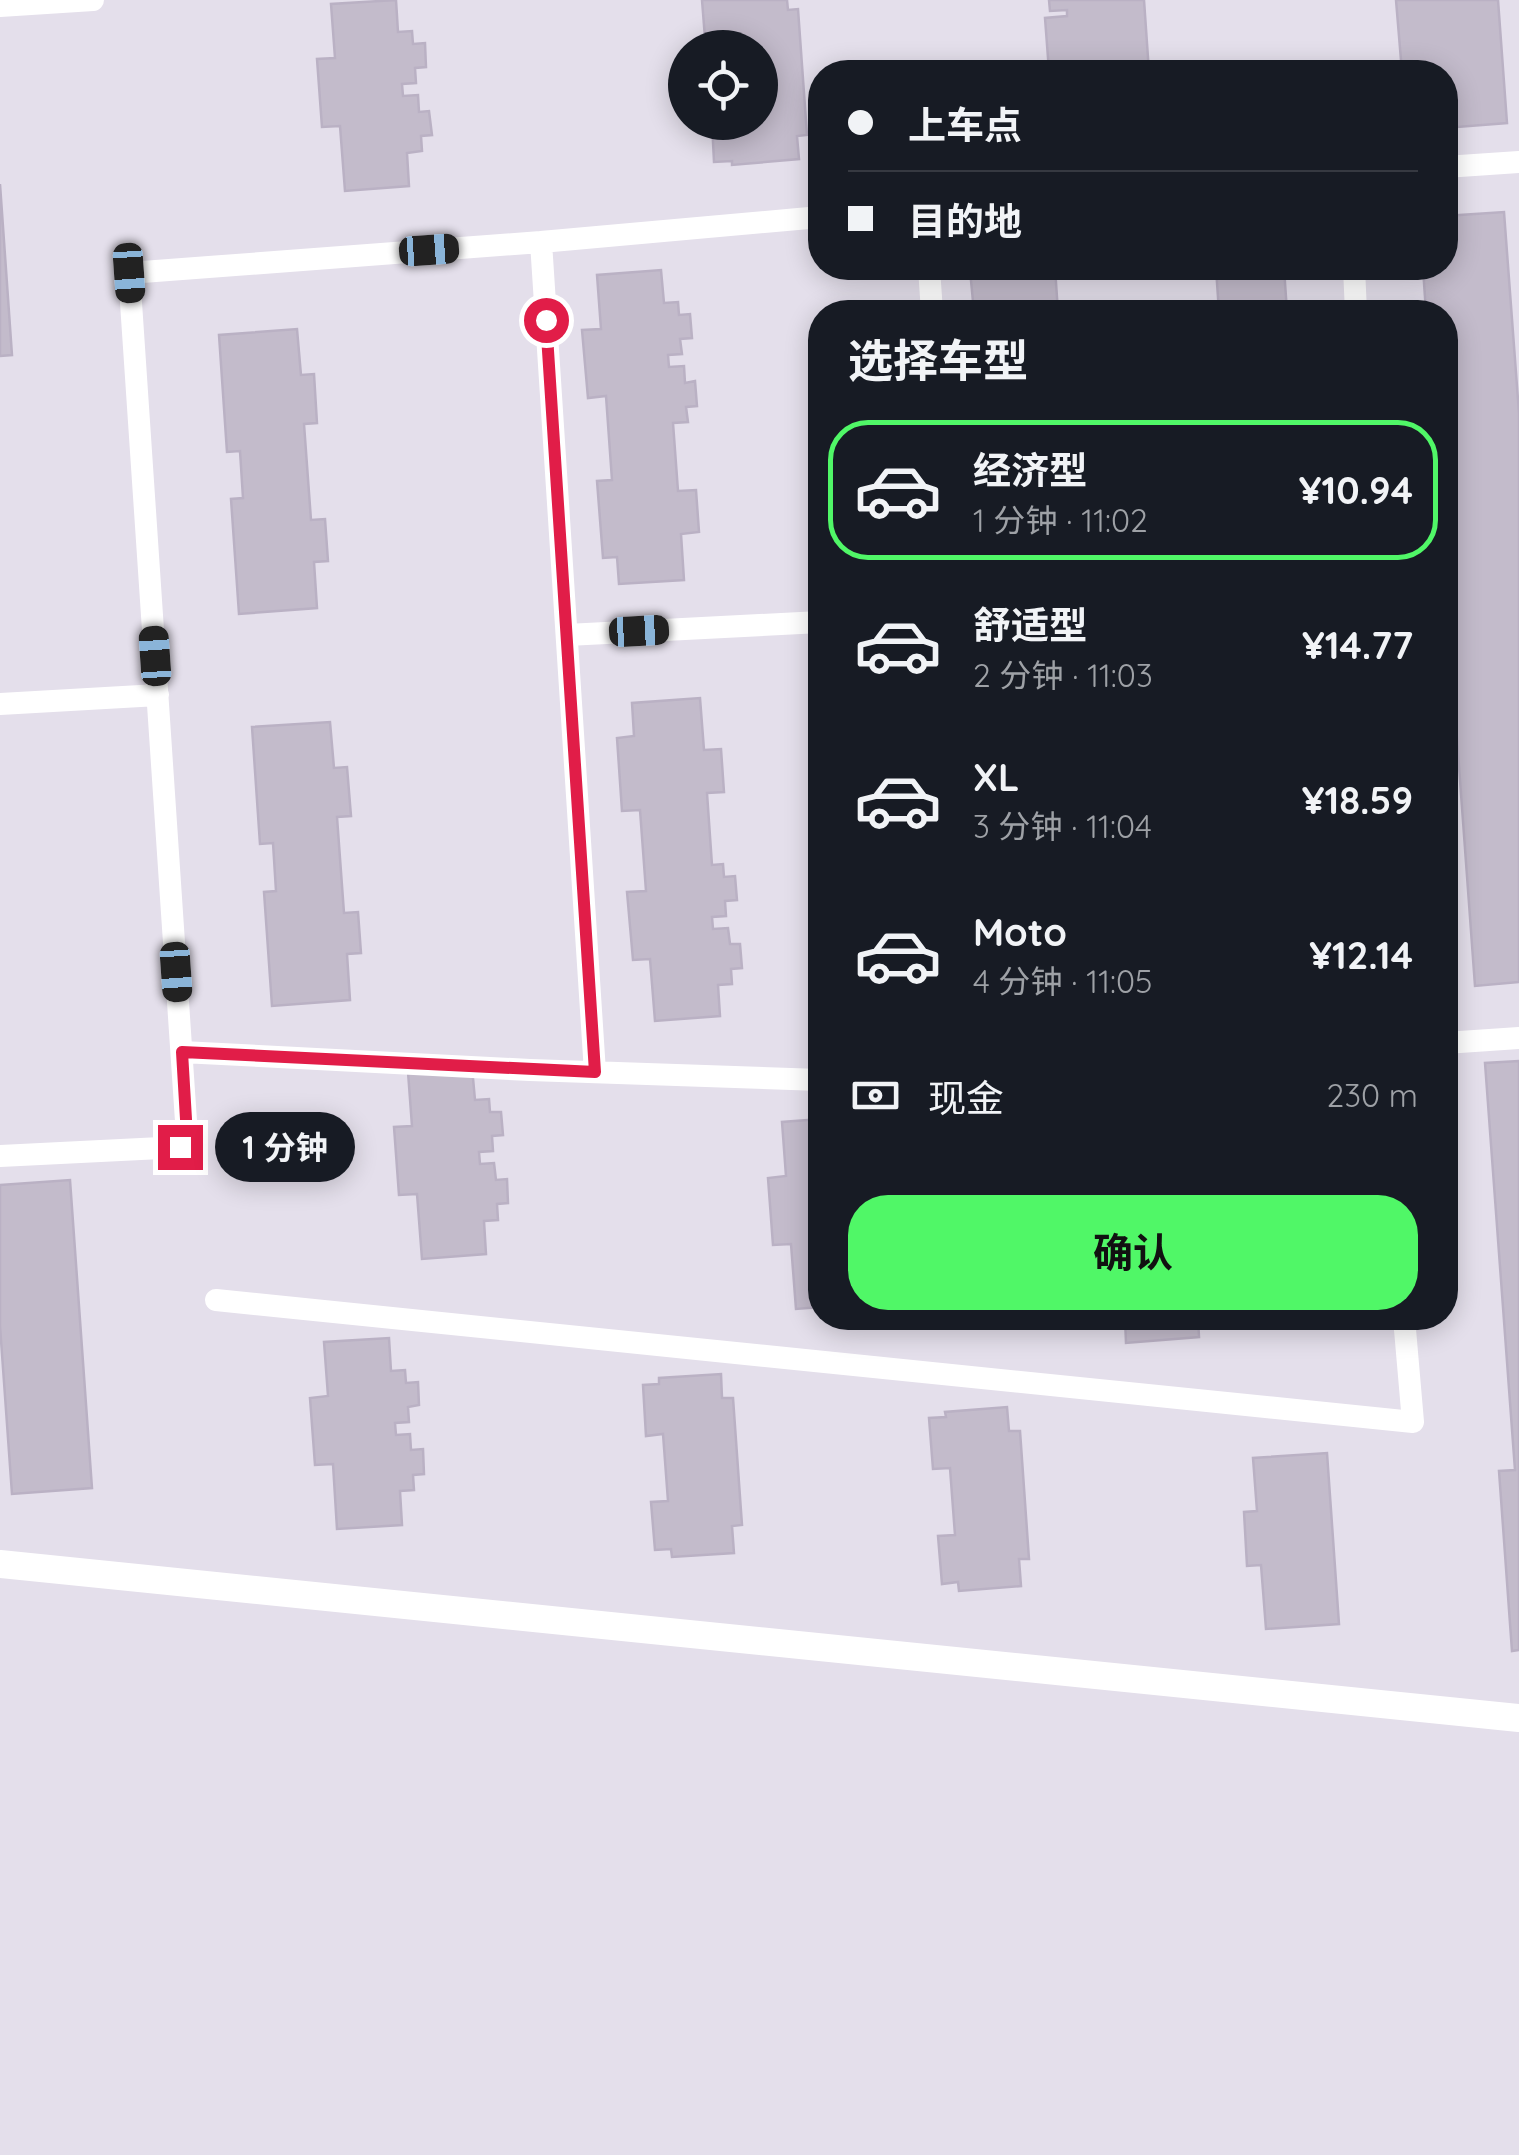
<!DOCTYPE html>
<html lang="zh">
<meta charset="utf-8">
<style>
body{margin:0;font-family:Quicksand,"Noto Sans SC",sans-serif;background:#20242c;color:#f1f3f6;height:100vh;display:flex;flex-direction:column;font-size:38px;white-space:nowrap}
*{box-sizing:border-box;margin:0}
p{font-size:32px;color:#9ea1a6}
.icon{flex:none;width:55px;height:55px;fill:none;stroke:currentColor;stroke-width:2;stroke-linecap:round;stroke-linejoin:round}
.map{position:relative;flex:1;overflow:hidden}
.sheet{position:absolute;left:808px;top:300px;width:650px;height:1030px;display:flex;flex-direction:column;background:#171b24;border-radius:40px;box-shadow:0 5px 25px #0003}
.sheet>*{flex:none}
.top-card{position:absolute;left:808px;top:60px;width:650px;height:220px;border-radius:40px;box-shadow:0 5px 25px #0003;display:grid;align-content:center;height:220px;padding:0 40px;background:#171b24}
.tools{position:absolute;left:668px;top:30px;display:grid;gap:20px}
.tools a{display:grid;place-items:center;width:110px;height:110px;border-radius:50%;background:#171b24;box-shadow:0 5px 25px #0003;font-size:50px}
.end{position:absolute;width:45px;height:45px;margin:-22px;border:12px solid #e11d48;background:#fff;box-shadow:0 0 0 5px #fff}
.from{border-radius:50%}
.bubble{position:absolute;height:70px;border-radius:35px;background:#171b24;box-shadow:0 5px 25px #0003;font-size:32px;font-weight:700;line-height:70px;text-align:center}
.car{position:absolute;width:30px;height:60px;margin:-30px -15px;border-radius:12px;box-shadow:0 0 8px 2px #0007;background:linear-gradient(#222 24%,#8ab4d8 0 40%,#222 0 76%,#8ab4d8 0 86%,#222 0)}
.top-card b{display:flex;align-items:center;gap:35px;height:95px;font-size:38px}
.top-card b+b{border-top:2px solid #363941}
.top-card i{width:25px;height:25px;background:#f1f3f6}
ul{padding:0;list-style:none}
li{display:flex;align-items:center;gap:30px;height:140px;margin:0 20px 15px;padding:0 20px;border:5px solid transparent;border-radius:40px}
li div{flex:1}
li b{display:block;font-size:38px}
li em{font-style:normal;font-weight:700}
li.on{border-color:#50f767}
li>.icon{width:90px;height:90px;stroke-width:1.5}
h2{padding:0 40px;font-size:45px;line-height:120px}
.pay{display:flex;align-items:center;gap:25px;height:110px;padding:0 40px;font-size:38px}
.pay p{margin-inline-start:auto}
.primary-button{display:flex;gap:20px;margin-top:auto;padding:20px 40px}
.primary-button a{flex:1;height:115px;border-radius:40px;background:#50f767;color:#111;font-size:40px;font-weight:700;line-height:115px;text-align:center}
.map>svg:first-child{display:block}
</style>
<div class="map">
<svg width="1519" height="2155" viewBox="0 0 1519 2155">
<rect width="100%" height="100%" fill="#e4dfeb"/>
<!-- building -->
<path fill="#c3bbcb" stroke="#bab1c4" stroke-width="2.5" d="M396 0 398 32 412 31 413 44 425 43 426 67 415 68 416 83 402 84 403 96 418 95 419 112 429 111 432 135 421 136 422 151 407 153 409 186 345 191 340 126 322 127 317 59 335 58 331 4Z
M702 0H787L788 10 798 9 807 135 797 136 799 159 732 165V161L714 162 712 122H760V48H701V44L723 42V37L705 38Z
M1049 0H1144L1149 72H1072V70L1049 71 1045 18 1067 16V10L1050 11Z
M1396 0H1498L1507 123 1445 128V72H1402Z
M0 184 12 355 0 356Z
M1504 212 1519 413V982L1475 986 1445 574V312H1426L1423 268H1445V216Z
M1009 268H1055L1058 312H974L970 270Z
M1216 268H1284L1287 312H1219Z
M661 270 664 303 678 302 679 315 690 314 692 338 680 339 682 354 668 355 669 367 684 366 685 383 695 381 697 406 686 407 688 422 673 423 678 491 696 490 699 532 681 534 684 580 619 584 617 557 603 558 597 481 612 480 606 396 588 398 582 330 601 329 597 275Z
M297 329 301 375 314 374 317 423 304 424 311 520 325 519 328 561 314 562 317 608 239 614 231 499 243 498 240 451 227 452 219 335Z
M700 698 704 750 721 749 724 792 707 793 712 865 723 864 724 877 735 876 737 900 725 901 726 916 712 917 713 929 728 928 730 944H740L742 968 731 969 732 984 718 985 720 1016 655 1021 650 959 633 960 627 892 646 891 640 810 622 811 617 738 634 736 632 703Z
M330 722 334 768 347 767 351 816 337 817 344 913 358 912 361 953 347 954 350 1000 272 1006 264 892 276 891 273 843 260 844 252 727Z
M1519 1061V1650L1512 1651 1499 1471 1515 1470 1485 1063Z
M472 1067 475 1100 489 1099 490 1112H501L503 1135 492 1136 493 1151 479 1152 480 1164 494 1163 496 1180 507 1179 508 1203 497 1204 498 1220 484 1221 486 1254 422 1259 417 1194 399 1195 394 1127 412 1126 408 1072Z
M820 1119V1307L796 1309 791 1244 773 1245 768 1178 786 1176 782 1122Z
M70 1180 92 1488 12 1494 0 1326V1185Z
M1125 1318H1198L1199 1337 1126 1343Z
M389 1338 391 1371 405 1370 406 1383 418 1382 419 1405 408 1407 409 1422 395 1423 396 1435 410 1434 411 1450 423 1449 424 1474 413 1475 414 1490 400 1491 402 1525 337 1529 333 1464 315 1465 310 1398 328 1396 324 1342Z
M721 1374 722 1398H733L742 1525 732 1526 734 1553 672 1557 671 1549 655 1550 651 1502 668 1501 663 1434 646 1436 643 1385 659 1384V1378Z
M1007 1407 1009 1431H1020L1029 1559H1019L1021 1586 959 1591 958 1582 942 1584 938 1536 955 1535 950 1468 933 1469 929 1418 946 1417 945 1412Z
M1327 1453 1339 1624 1266 1629 1261 1565 1247 1566 1244 1512 1257 1511 1253 1458Z"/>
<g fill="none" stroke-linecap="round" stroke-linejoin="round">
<!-- service -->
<path stroke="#fff" stroke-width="22" d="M0 6 93 0
M1445 167 1519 162
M929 268 932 312
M1354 268 1356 312
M567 635 820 622
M0 704 158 695
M1445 1043 1519 1038
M182 1052 530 1070 820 1080
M595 1072 541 242 820 217
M0 1156 181 1147 187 1136 129 273 541 242
M216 1300 1413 1422 1404 1318"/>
<!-- minor -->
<path stroke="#fff" stroke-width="28" d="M0 1564 1519 1718"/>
</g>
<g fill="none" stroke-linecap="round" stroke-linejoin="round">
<!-- route -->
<path stroke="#e11d48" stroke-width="12" d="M180 1147 187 1136 182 1052 595 1072 546 320"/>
</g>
</svg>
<div class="tools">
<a><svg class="icon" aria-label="locate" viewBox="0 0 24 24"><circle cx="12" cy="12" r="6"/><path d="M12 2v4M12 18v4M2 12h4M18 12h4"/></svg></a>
</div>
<i class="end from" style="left:546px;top:320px"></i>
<i class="end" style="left:180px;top:1147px"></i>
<div class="bubble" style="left:215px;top:1112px;width:140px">1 分钟</div>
<i class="car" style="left:429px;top:250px;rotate:86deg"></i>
<i class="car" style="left:129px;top:273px;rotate:176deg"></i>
<i class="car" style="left:639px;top:631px;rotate:87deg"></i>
<i class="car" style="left:155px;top:656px;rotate:356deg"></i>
<i class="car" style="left:176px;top:972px;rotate:176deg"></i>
<div class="top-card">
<b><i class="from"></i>上车点</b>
<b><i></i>目的地</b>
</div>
<section class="sheet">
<h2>选择车型</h2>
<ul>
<li class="on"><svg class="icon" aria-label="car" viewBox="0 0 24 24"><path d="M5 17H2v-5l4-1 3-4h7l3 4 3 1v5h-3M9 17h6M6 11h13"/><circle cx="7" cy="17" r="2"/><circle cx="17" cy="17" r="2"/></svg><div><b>经济型</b><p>1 分钟 · 11:02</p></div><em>¥10.94</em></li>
<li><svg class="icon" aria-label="car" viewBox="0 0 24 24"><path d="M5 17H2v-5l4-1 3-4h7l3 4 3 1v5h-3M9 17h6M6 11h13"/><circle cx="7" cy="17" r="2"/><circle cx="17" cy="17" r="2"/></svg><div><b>舒适型</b><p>2 分钟 · 11:03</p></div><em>¥14.77</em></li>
<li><svg class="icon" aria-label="car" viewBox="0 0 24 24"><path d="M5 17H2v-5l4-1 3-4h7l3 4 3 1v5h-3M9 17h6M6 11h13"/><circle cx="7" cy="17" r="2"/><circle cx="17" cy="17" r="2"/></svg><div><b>XL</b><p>3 分钟 · 11:04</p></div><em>¥18.59</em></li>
<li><svg class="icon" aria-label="car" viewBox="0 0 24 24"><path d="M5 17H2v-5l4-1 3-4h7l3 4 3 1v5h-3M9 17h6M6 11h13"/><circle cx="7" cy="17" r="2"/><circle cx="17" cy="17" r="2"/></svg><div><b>Moto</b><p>4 分钟 · 11:05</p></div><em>¥12.14</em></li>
</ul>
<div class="pay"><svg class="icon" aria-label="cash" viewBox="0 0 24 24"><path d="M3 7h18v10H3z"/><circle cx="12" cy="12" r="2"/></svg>现金<p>230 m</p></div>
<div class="primary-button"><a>确认</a></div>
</section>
</div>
